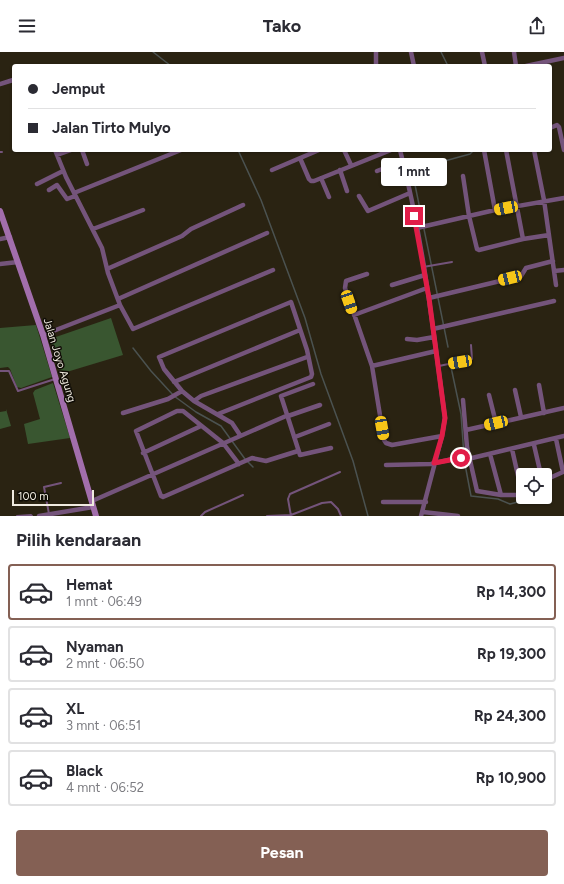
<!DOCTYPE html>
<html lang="id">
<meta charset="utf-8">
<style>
body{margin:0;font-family:Figtree,sans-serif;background:#f7f7f7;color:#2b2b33;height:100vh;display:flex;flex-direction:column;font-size:15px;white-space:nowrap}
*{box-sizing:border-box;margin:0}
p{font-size:13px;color:#7c7c81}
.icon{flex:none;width:22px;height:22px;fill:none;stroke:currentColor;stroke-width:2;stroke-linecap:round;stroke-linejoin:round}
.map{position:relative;height:464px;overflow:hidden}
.sheet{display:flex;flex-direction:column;background:#fff;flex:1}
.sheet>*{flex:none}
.hud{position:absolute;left:12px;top:12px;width:540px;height:88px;border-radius:4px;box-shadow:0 1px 3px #0004;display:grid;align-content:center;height:88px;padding:0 16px;background:#fff}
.tools{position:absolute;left:516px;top:416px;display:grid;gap:8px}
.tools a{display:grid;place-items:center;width:36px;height:36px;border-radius:4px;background:#fff;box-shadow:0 1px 3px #0004;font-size:20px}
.scale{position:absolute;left:12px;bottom:10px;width:82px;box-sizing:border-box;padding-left:4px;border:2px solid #f0ebe0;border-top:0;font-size:11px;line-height:14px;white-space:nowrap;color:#f0ebe0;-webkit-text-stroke:3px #100d06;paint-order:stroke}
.end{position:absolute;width:18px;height:18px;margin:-9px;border:5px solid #e11d48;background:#fff;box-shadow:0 0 0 2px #fff}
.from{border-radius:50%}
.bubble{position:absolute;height:28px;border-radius:4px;background:#fff;box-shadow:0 1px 3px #0004;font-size:13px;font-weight:700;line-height:28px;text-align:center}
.car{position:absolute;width:12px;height:24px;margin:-12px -6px;border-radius:5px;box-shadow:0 0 3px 1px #0007;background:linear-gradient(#f5c518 24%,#345 0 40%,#f5c518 0 76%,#345 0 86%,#f5c518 0)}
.hud b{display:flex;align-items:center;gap:14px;height:38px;font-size:15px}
.hud b+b{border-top:1px solid #e1e1e2}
.hud i{width:10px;height:10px;background:#2b2b33}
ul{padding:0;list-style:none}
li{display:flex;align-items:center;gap:12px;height:56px;margin:0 8px 6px;padding:0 8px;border:2px solid #e1e1e2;border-radius:4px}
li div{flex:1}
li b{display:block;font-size:15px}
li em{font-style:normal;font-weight:700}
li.active{border-color:#846054}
li>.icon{width:36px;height:36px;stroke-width:1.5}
h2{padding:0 16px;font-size:18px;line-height:48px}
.action{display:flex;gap:8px;margin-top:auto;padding:8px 16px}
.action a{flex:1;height:46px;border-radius:4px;background:#846054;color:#fff;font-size:16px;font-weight:700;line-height:46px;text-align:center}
header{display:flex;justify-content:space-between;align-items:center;height:52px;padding:0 16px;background:#fff;font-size:18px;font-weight:700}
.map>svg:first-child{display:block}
</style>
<header><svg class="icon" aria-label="menu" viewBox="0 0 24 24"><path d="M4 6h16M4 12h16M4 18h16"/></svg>Tako<svg class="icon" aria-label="share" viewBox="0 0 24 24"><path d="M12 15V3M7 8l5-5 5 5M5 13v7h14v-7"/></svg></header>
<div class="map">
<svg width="564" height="464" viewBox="0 0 564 464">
<rect width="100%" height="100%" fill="#2a2312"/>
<!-- green -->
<path fill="#395630" d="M111 266 123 303 60 322 50 287Z
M36 273 52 325 21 336 17 335 10 317 8 315 0 316V276Z
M53 331 70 386 28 392 24 372 40 367 33 341 35 338Z
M6 357 11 374 0 377V360L6 359Z"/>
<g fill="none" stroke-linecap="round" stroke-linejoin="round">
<!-- stream -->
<path stroke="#4b5250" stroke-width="1.5" d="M153 0 171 14
M441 0 448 14
M238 98 261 148 305 266 321 322 353 409 368 464
M448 295 412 118 470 102 474 98
M133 296 151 319 174 344 196 360 221 374 245 407
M451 315 461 362 464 404
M464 407 471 444 498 447 510 452 526 448
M248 410 253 415"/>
<!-- service -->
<path stroke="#74547b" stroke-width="2" d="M0 100H2
M423 215 452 210
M439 314 472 307 471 293
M0 319H9L18 339 55 327
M49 462 44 435 61 431
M17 464 31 463 32 464
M201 464 205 460 243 443
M267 464 291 463 322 451 331 450 338 457 341 464
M291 464 288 447 290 442 340 420"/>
<!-- minor -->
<path stroke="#74547b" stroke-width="4.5" d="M376 0V14
M411 0 414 14
M482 0 485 14
M514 0 516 14
M526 14 564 6
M0 32 13 28
M550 76 557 73 559 75 564 98
M55 98 66 125 102 196 108 221 120 253 133 277 273 218
M82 98 87 112
M344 98 351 113
M400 98C423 186 433 277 445 366L442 384 421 464
M484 98 495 158
M506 98 523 187
M534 98 544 148 556 233
M57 103 71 98
M300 106 309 127 311 129H314L391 98
M272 118 319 98
M340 118 347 139
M377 119 403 109
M463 124 469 164 477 197 479 198 523 187 549 183
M321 126 329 145
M37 132 63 119
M49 138 57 133 67 147 75 144
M74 141 181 98
M359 144 368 159 410 141
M417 176 495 158 564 146
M93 177 143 158
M0 187 10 185
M0 212 18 210
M107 217 182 184 191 177 243 153
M554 219 564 218
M367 222 346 229 345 236 372 314 384 388 386 391 392 393 442 384
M392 233 425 223
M429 246 521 224 526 216 553 209
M118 247 267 181
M354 263 427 236
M433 277 554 249
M43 283 120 253
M407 287 417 288 434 285
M372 314 436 299
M174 330 300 278
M313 332 281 344 300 403 331 396
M539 333 544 361
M515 338 521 365
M489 343 496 371
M463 348 467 395 477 439 501 443H521V437L512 397
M194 349 201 344 307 305
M123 361 168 347 182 339
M218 362 311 325 312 322 307 298 291 250 159 305 164 317 182 339 194 349 232 371 240 383
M288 364 320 353
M466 378 564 356
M295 385 329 372
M534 393 541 423
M143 401 201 374
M490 402 501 443
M239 412 223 391 183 359H177L136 379 161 444 163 445 252 406 266 409 298 399
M386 413 431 412 461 405 472 406 564 384
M545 428 563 420 556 387
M92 449 286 364
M383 450H426
M423 460 458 464
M39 464 93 455"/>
<!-- secondary -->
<path stroke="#a26eac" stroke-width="6" d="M0 159 43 283 96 464"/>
</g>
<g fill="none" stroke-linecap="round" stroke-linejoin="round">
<!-- route -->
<path stroke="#e11d48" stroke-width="5" d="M414 164 429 246 445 366 442 384 434 411 461 406"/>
</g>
<g text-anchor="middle" stroke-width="3" stroke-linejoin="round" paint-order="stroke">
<!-- street labels -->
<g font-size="11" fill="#f0ebe0" stroke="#100d06">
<text transform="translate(60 308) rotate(73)" y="4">Jalan Joyo Agung</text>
</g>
</g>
</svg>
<div class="tools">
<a><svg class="icon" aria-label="locate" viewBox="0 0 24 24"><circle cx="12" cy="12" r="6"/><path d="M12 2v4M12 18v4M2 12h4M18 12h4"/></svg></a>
</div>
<div class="scale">100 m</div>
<i class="end from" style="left:461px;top:406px"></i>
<i class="end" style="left:414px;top:164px"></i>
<div class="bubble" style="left:381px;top:106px;width:66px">1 mnt</div>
<i class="car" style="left:506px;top:156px;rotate:259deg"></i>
<i class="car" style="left:510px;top:226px;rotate:256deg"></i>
<i class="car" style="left:349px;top:250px;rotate:161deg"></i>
<i class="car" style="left:460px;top:310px;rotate:260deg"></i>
<i class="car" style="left:496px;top:371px;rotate:257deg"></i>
<i class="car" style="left:382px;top:376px;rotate:170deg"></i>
<div class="hud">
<b><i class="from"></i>Jemput</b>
<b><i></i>Jalan Tirto Mulyo</b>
</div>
</div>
<section class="sheet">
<h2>Pilih kendaraan</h2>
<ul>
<li class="active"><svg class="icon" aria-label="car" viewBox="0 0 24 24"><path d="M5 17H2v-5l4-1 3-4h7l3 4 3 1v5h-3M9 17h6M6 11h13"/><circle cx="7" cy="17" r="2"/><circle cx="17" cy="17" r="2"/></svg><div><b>Hemat</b><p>1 mnt · 06:49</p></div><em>Rp 14,300</em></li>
<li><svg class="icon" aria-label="car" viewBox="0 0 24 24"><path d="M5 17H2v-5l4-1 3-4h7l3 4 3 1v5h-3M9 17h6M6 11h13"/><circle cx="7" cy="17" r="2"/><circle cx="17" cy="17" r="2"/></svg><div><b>Nyaman</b><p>2 mnt · 06:50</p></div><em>Rp 19,300</em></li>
<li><svg class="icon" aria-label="car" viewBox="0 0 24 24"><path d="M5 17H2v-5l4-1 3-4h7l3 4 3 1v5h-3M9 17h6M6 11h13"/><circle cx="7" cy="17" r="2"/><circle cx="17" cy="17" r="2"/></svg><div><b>XL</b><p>3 mnt · 06:51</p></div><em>Rp 24,300</em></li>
<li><svg class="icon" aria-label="car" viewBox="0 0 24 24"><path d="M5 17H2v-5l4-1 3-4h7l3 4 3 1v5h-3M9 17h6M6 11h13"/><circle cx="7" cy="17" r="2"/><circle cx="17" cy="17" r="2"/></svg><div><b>Black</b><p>4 mnt · 06:52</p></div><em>Rp 10,900</em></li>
</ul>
<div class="action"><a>Pesan</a></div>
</section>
